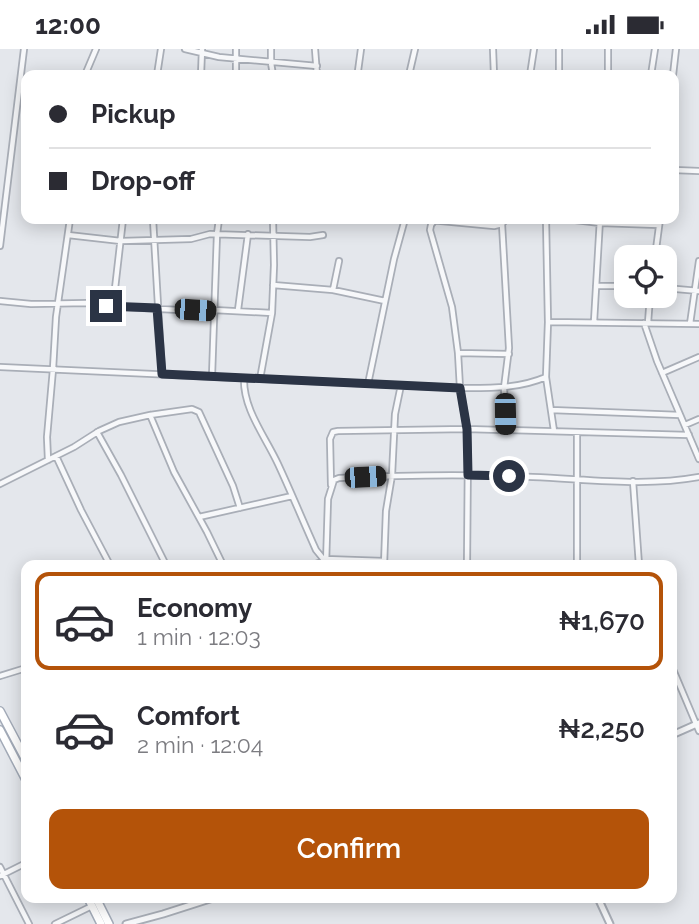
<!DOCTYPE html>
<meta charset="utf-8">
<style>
body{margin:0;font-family:Raleway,sans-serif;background:#f7f7f7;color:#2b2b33;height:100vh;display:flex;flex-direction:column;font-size:26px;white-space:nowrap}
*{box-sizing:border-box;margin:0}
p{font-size:23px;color:#7c7c81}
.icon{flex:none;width:38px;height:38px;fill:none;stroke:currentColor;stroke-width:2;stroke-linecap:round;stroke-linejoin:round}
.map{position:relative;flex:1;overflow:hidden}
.panel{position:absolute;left:21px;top:511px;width:656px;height:343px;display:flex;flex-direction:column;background:#fff;border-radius:14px;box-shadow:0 4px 18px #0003}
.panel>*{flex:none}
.hud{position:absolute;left:21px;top:21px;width:658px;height:154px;border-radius:14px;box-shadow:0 4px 18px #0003;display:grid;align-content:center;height:154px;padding:0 28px;background:#fff}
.controls{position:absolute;left:614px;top:196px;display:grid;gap:14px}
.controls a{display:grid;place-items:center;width:63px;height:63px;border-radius:14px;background:#fff;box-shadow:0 4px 18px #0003;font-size:35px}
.end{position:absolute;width:32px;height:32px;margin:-16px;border:9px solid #2b3445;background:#fff;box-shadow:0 0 0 4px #fff}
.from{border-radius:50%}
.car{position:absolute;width:21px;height:42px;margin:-21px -10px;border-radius:9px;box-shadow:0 0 5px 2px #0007;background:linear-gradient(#222 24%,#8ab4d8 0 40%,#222 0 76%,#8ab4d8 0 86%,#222 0)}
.hud b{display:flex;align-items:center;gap:24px;height:66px;font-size:26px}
.hud b+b{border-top:2px solid #e1e1e2}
.hud i{width:18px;height:18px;background:#2b2b33}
ul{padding:12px 0 0;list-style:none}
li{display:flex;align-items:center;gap:21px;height:98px;margin:0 14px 10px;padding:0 14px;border:4px solid transparent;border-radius:14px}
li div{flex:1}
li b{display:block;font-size:26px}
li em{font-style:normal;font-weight:600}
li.on{border-color:#b45309}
li>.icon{width:63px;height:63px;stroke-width:1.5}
.button{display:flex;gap:14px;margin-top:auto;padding:14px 28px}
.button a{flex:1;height:80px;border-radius:14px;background:#b45309;color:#fff;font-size:28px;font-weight:600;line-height:80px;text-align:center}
.status{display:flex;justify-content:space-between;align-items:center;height:49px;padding:0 35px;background:#fff;direction:ltr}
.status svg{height:19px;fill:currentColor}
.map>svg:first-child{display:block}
</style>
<div class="status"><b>12:00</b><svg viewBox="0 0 49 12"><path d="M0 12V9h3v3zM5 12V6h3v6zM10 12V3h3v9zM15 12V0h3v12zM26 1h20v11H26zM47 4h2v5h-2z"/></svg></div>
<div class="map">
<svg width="699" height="875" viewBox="0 0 699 875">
<rect width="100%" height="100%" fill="#e4e7ec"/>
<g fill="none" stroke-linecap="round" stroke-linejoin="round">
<defs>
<path id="minor" d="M185 0 219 8 317 17
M236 0V26
M271 0V14L273 26
M315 0 317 26
M493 0 494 26
M358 22 361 0
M85 26 96 0
M157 26 161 0
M201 26 202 0
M409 26 415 0
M530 26 534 0
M559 26V0
M608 26V0
M651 26 655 0
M673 26 676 0
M19 41H26
M674 121 699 122
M153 170 162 325
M420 170 494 177 502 175
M546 170 548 273 546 328 554 382
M567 170 600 174 659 176
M434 172 431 176 430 181 452 258 458 304 460 339 467 380 468 401 467 516
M68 186 121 192 191 190 210 185 310 188 323 186
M0 197 24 0
M655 208 660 170
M273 236 333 241 385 252
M596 237H626
M665 239 699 242
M333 241 339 212
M0 252 31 255 87 254 106 257 215 263
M113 257 123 170
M214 261 272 264
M238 261 248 185
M548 273 699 275
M594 273 600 170
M644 274 657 312 699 410
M648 274 650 247
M690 275 699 212
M458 304 509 305
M0 318 460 339C489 339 518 340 546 328
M662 324 699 308
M212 327 217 185 219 170
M244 329C243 360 265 387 278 415 291 443 303 472 316 501L325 512
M260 330 272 264 274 216 273 170
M368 335 394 210 405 170
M551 361 680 366
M150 366 174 423 207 483 223 516
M685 376 699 370
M506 380 504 339 509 299 502 175 506 170
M97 383 121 426 166 516
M577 383V516
M56 407 81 461 110 516
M48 411 47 388 53 320 56 268 70 170
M633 432 639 516
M0 435 74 398 99 382 119 373 150 366 192 360 199 363 233 437 240 459
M331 436 330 390 333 383 338 382 467 380 689 386
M199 468 292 447
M325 510 384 512
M312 516 325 512
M326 516 328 450 334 431 339 429C404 426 468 425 533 428 587 430 645 438 699 428
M384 516 386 462 392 426 395 365 401 336
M672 618 699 682
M0 627 26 619
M0 818 29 875
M0 827 26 814
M55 875 92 857"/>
<path id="tertiary" d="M672 686 699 674
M598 849 610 875
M126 875 163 865 213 849"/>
<path id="primary" d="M0 662 26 711
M0 681 26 731
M88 849 101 875
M96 849 109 875"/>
</defs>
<!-- minor casing -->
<use href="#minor" stroke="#a9aeb7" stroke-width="8"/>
<!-- tertiary casing -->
<use href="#tertiary" stroke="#a9aeb7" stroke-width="9"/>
<!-- primary casing -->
<use href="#primary" stroke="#a3abb8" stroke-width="10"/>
<!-- minor -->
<use href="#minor" stroke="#f7f8fa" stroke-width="4.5"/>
<!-- tertiary -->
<use href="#tertiary" stroke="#f7f8fa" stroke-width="5"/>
<!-- primary -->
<use href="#primary" stroke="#fff" stroke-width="7"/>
</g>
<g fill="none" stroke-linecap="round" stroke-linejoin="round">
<!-- route -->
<path stroke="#2b3445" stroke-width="9" d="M106 257 157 259 162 325 460 339 467 380 468 426 509 427"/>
</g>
</svg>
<div class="controls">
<a><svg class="icon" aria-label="locate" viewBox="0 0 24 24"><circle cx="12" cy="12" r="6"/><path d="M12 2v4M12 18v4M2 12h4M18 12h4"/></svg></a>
</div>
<i class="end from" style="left:509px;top:427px"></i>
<i class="end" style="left:106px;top:257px"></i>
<i class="car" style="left:195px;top:261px;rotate:94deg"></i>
<i class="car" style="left:505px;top:365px;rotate:179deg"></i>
<i class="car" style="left:365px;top:428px;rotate:87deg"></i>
<div class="hud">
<b><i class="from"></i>Pickup</b>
<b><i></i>Drop-off</b>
</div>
<section class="panel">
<ul>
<li class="on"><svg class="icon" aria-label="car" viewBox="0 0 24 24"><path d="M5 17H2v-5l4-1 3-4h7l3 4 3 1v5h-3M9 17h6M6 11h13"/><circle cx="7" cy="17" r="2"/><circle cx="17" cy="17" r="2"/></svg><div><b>Economy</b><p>1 min · 12:03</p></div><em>₦1,670</em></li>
<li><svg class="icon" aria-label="car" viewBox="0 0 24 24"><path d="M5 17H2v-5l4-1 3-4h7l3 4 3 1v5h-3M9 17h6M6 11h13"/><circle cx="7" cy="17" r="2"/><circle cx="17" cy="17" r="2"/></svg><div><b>Comfort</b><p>2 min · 12:04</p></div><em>₦2,250</em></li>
</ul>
<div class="button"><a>Confirm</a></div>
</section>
</div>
